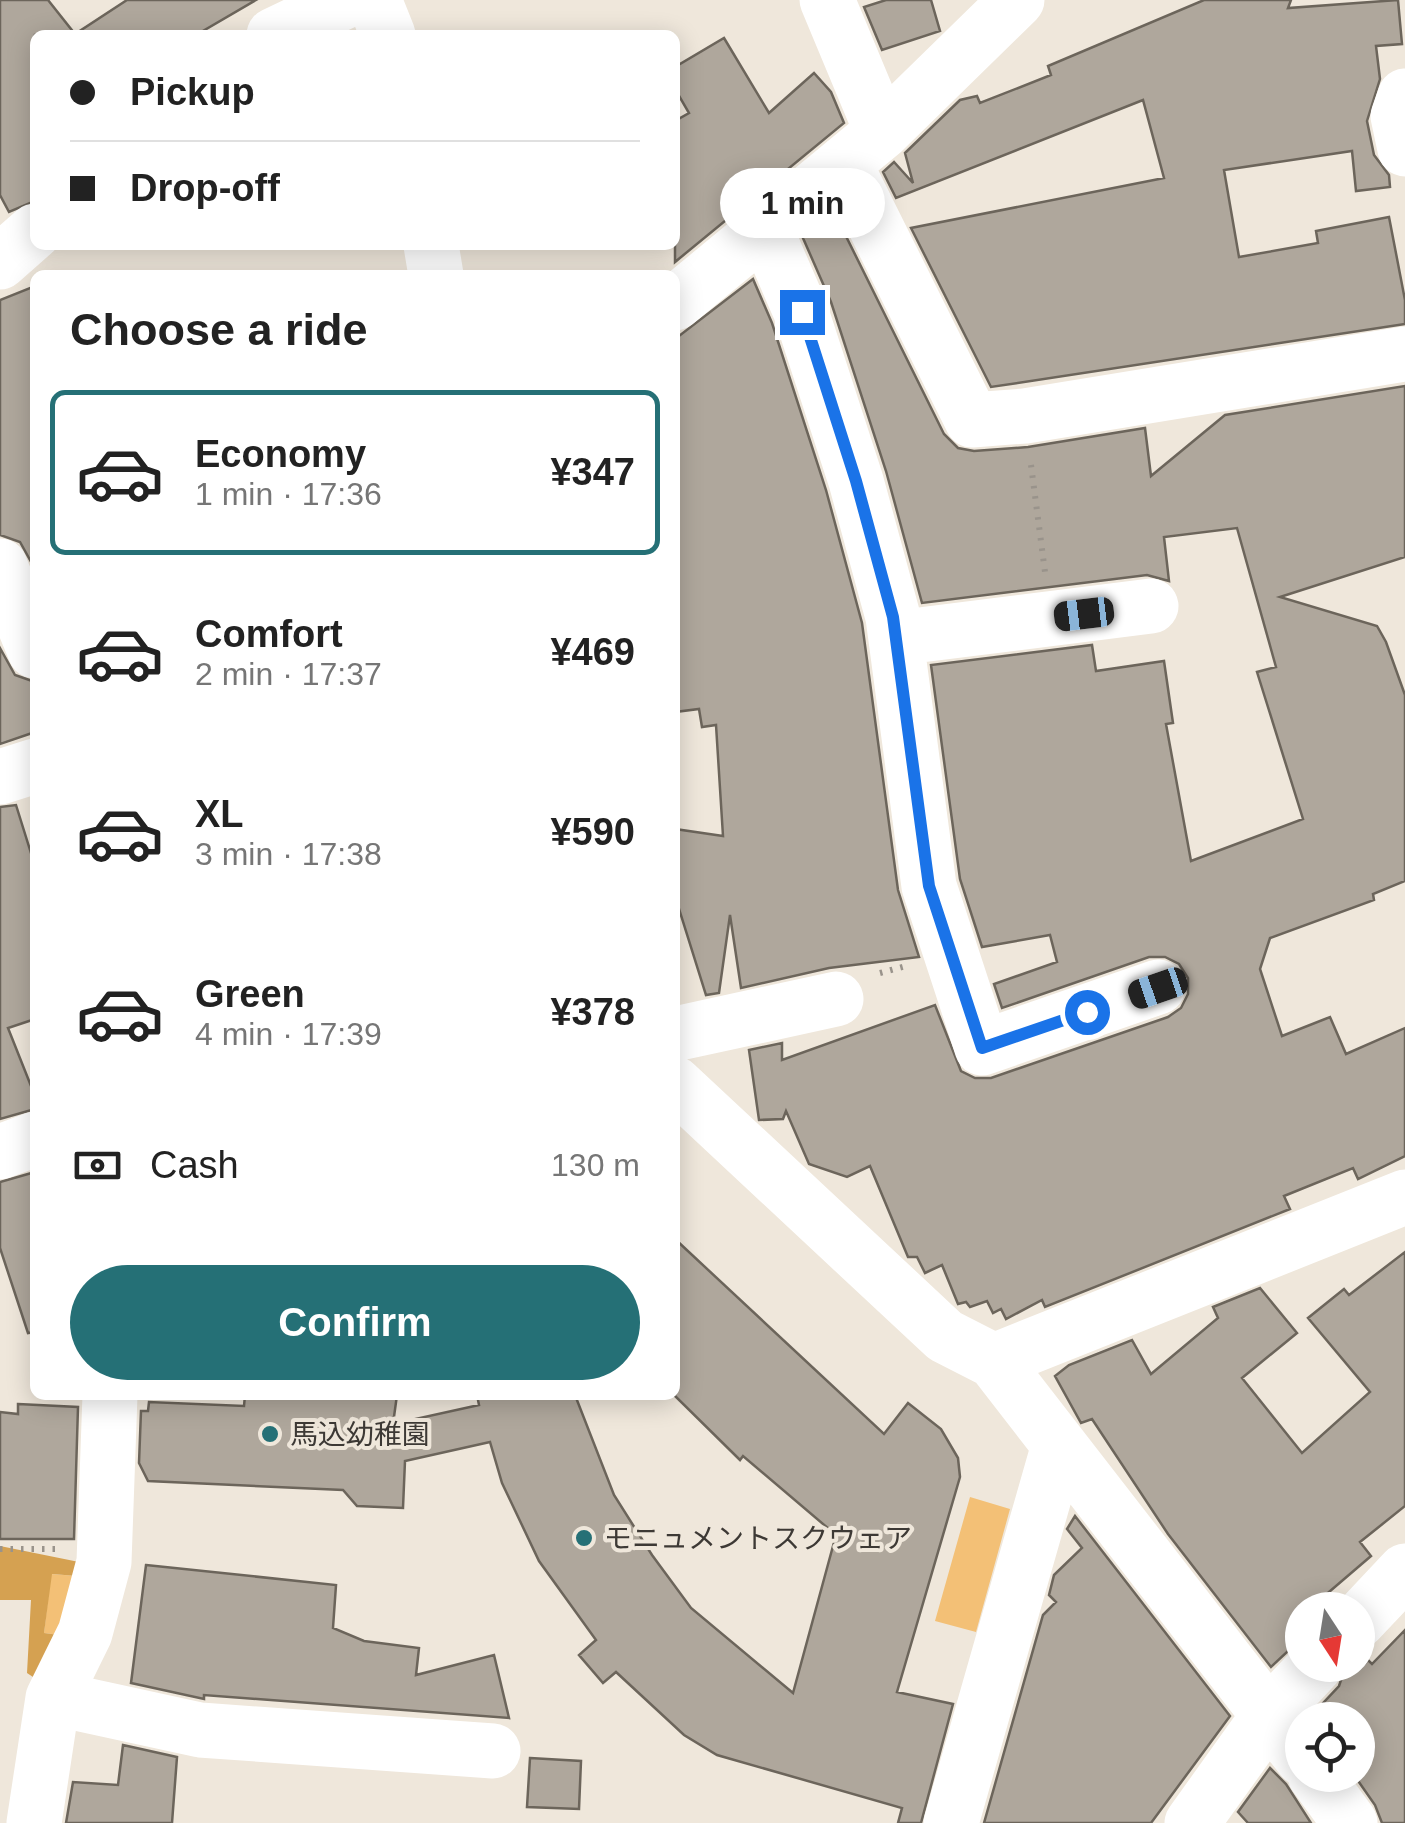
<!DOCTYPE html>
<meta charset="utf-8">
<style>
body{margin:0;font-family:Helvetica,"Noto Sans JP",sans-serif;background:#f6f6f6;color:#222;height:100vh;display:flex;flex-direction:column;font-size:38px;white-space:nowrap}
*{box-sizing:border-box;margin:0}
p{font-size:32px;color:#767676}
.icon{flex:none;width:55px;height:55px;fill:none;stroke:currentColor;stroke-width:2;stroke-linecap:round;stroke-linejoin:round}
.map{position:relative;flex:1;overflow:hidden}
.drawer{position:absolute;left:30px;top:270px;width:650px;height:1130px;display:flex;flex-direction:column;background:#fff;border-radius:15px;box-shadow:0 5px 25px #0003}
.drawer>*{flex:none}
.top-card{position:absolute;left:30px;top:30px;width:650px;height:220px;border-radius:15px;box-shadow:0 5px 25px #0003;display:grid;align-content:center;height:220px;padding:0 40px;background:#fff}
.needle{width:65px;rotate:168deg}
.tools{position:absolute;left:1285px;top:1592px;display:grid;gap:20px}
.tools a{display:grid;place-items:center;width:90px;height:90px;border-radius:50%;background:#fff;box-shadow:0 5px 25px #0003;font-size:50px}
.end{position:absolute;width:45px;height:45px;margin:-22px;border:12px solid #1a73e8;background:#fff;box-shadow:0 0 0 5px #fff}
.from{border-radius:50%}
.bubble{position:absolute;height:70px;border-radius:35px;background:#fff;box-shadow:0 5px 25px #0003;font-size:32px;font-weight:700;line-height:70px;text-align:center}
.car{position:absolute;width:30px;height:60px;margin:-30px -15px;border-radius:12px;box-shadow:0 0 8px 2px #0007;background:linear-gradient(#222 24%,#8ab4d8 0 40%,#222 0 76%,#8ab4d8 0 86%,#222 0)}
.top-card b{display:flex;align-items:center;gap:35px;height:95px;font-size:38px}
.top-card b+b{border-top:2px solid #e0e0e0}
.top-card i{width:25px;height:25px;background:#222}
ul{padding:0;list-style:none}
li{display:flex;align-items:center;gap:30px;height:165px;margin:0 20px 15px;padding:0 20px;border:5px solid transparent;border-radius:15px}
li div{flex:1}
li b{display:block;font-size:38px}
li em{font-style:normal;font-weight:700}
li.active{border-color:#257076}
li>.icon{width:90px;height:90px;stroke-width:1.5}
h2{padding:0 40px;font-size:45px;line-height:120px}
.pay{display:flex;align-items:center;gap:25px;height:110px;padding:0 40px;font-size:38px}
.pay p{margin-inline-start:auto}
.primary-button{display:flex;gap:20px;margin-top:auto;padding:20px 40px}
.primary-button a{flex:1;height:115px;border-radius:60px;background:#257076;color:#fff;font-size:40px;font-weight:700;line-height:115px;text-align:center}
.map>svg:first-child{display:block}
</style>
<div class="map">
<svg width="1405" height="1823" viewBox="0 0 1405 1823">
<rect width="100%" height="100%" fill="#efe7db"/>
<!-- green -->
<path fill="#f3c076" d="M970 1497 1010 1509 976 1632 935 1621Z
M51 1574 77 1576 68 1636 44 1633Z"/>
<!-- forest -->
<path fill="#d5a151" fill-rule="evenodd" d="M0 1546 84 1563 78 1623 39 1681 27 1673 31 1600H0ZM52 1574 77 1576 67 1636 44 1633Z"/>
<!-- building -->
<path fill="#afa79c" stroke="#6c655b" stroke-width="2.5" d="M0 0H48L75 34 127 0H256L196 35H35V201L9 212 0 195Z
M886 0H931L940 31 882 50 864 7Z
M1204 0H1291L1288 8 1398 0 1402 44 1376 46 1380 79 1367 121 1374 155 1389 175 1390 187 1356 191 1352 151 1224 170 1239 257 1318 243 1316 231 1389 217 1405 300V324L991 387 911 228 1164 178 1143 100 896 198 883 172 894 162 913 183 905 153 960 100 977 96 980 103 1051 75 1048 66Z
M724 38 769 113 814 73 831 92 844 123 675 262V121L689 113 675 89V67Z
M834 212 944 434 958 448 974 451 1028 447 1145 428 1151 476 1225 415 1405 386V557L1280 597 1377 626 1386 642 1405 695V881L1373 894 1374 900 1270 938 1260 969 1282 1036 1330 1017 1346 1054 1405 1028V1156L1358 1179 1353 1168 1284 1196 1290 1209 1045 1307 1042 1300 1006 1319 1001 1309 993 1313 987 1301 970 1307 966 1302 958 1304 942 1265 925 1273 917 1257H908L870 1166 847 1177 809 1164 786 1111 783 1119 759 1120 749 1050 782 1043V1060L935 1005 961 1071 975 1078H991L1168 1017 1181 1008 1188 994V978L1179 964 1165 957H1149L1002 1008 994 984 1057 962 1050 935 982 947 960 879 931 665 1092 645 1096 671 1164 661 1173 723 1166 724 1191 861 1303 819 1257 672 1276 667 1237 528 1164 537 1169 581 1147 575 922 603 886 471 831 302 803 238Z
M753 279 772 323 826 490 862 623 898 890 919 957 829 968 741 988 730 915 719 993 706 995 675 896V829L723 836 716 725 702 727 699 709 675 712V339Z
M35 286V569L20 542 0 535V300Z
M0 648 15 675 35 682V732L0 744Z
M16 805 35 866V1019L8 1028 35 1096V1109L0 1119V807Z
M35 1172V1332L28 1333 0 1248V1182Z
M675 1239 884 1434 908 1403 941 1429 958 1458 960 1477 897 1692 953 1704 921 1823H898L902 1808 717 1755 684 1735 616 1672 603 1683 579 1655 596 1640 539 1561 502 1483 490 1442 405 1461 403 1508 357 1506 343 1490 148 1481 139 1463 141 1411H148L149 1402 244 1406 245 1395H397L393 1424 479 1405 477 1395H575L614 1495 652 1555 691 1608 793 1693 836 1535 743 1456 740 1460 675 1396Z
M1405 1252V1506L1360 1542 1371 1556 1308 1610H1302V1638L1271 1667 1168 1534 1092 1419 1081 1423 1055 1376 1069 1365 1132 1340 1151 1374 1218 1318 1213 1307 1260 1288 1297 1333 1242 1378 1302 1453 1370 1392 1308 1318 1344 1289 1349 1295Z
M18 1404 78 1407 74 1539H0V1412L18 1414Z
M1075 1516 1230 1716 1151 1823H984L1043 1615 1056 1602 1049 1595 1054 1575 1082 1548 1067 1529Z
M146 1565 336 1585 333 1628 364 1641 419 1648 416 1675 494 1655 509 1718 204 1695V1699L131 1683Z
M1405 1630V1823H1382L1375 1805 1354 1775H1358V1720L1310 1717 1339 1686 1346 1665 1361 1668 1368 1660 1372 1664Z
M123 1745 177 1757 172 1823H66L73 1782 118 1785Z
M530 1758 581 1761 579 1809 527 1807Z
M1270 1768 1286 1784 1311 1823H1248L1238 1812Z"/>
<g fill="none" stroke-linecap="round" stroke-linejoin="round">
<!-- path -->
<path stroke="#99938b" stroke-width="6" stroke-dasharray="2.5 8" stroke-linecap="butt" d="M1031 465 1045 572
M880 973 906 966
M0 1549H57"/>
<!-- minor -->
<path stroke="#fff" stroke-width="55" d="M374 0 388 35
M827 0 882 132
M274 35 348 0
M1405 96 1398 116 1405 149
M844 163 972 420 1025 416 1405 354
M765 229 801 312 856 481 893 617 929 886 982 1048 1158 987
M431 245 436 275
M0 262 35 231
M675 303 882 132 1017 0
M0 566 35 651
M896 638 1151 606
M0 777 35 766
M675 1034 836 999
M675 1084 945 1336 994 1361 1302 1758
M0 1152 35 1139
M994 1361 1405 1197
M1358 1621 1405 1571
M53 1698 200 1730 493 1751
M1315 1775 1350 1823
M34 1823 53 1698 85 1633 104 1562 110 1395
M951 1823 1059 1445
M1192 1823 1270 1714 1316 1665"/>
</g>
<g fill="none" stroke-linecap="round" stroke-linejoin="round">
<!-- route -->
<path stroke="#1a73e8" stroke-width="12" d="M802 312 856 481 893 617 929 886 982 1048 1087 1012"/>
</g>
<!-- markers -->
<g fill="#257076" stroke="#efe7db" stroke-width="4">
<circle cx="270" cy="1434" r="10"/>
<circle cx="584" cy="1538" r="10"/>
</g>
<g text-anchor="middle" stroke-width="8" stroke-linejoin="round" paint-order="stroke">
<!-- poi labels -->
<g font-size="28" fill="#3d3935" stroke="#efe7db" text-anchor="start">
<text x="290" y="1444">馬込幼稚園</text>
<text x="604" y="1548">モニュメントスクウェア</text>
</g>
</g>
</svg>
<div class="tools">
<a><svg class="needle" viewBox="-14 -14 28 28"><path d="M0-13l5 13h-10z" fill="#e53935"/><path d="M0 13l5-13h-10z" fill="#767676"/></svg></a>
<a><svg class="icon" aria-label="locate" viewBox="0 0 24 24"><circle cx="12" cy="12" r="6"/><path d="M12 2v4M12 18v4M2 12h4M18 12h4"/></svg></a>
</div>
<i class="end from" style="left:1087px;top:1012px"></i>
<i class="end" style="left:802px;top:312px"></i>
<div class="bubble" style="left:720px;top:168px;width:165px">1 min</div>
<i class="car" style="left:1084px;top:614px;rotate:263deg"></i>
<i class="car" style="left:1158px;top:988px;rotate:251deg"></i>
<div class="top-card">
<b><i class="from"></i>Pickup</b>
<b><i></i>Drop-off</b>
</div>
<section class="drawer">
<h2>Choose a ride</h2>
<ul>
<li class="active"><svg class="icon" aria-label="car" viewBox="0 0 24 24"><path d="M5 17H2v-5l4-1 3-4h7l3 4 3 1v5h-3M9 17h6M6 11h13"/><circle cx="7" cy="17" r="2"/><circle cx="17" cy="17" r="2"/></svg><div><b>Economy</b><p>1 min · 17:36</p></div><em>¥347</em></li>
<li><svg class="icon" aria-label="car" viewBox="0 0 24 24"><path d="M5 17H2v-5l4-1 3-4h7l3 4 3 1v5h-3M9 17h6M6 11h13"/><circle cx="7" cy="17" r="2"/><circle cx="17" cy="17" r="2"/></svg><div><b>Comfort</b><p>2 min · 17:37</p></div><em>¥469</em></li>
<li><svg class="icon" aria-label="car" viewBox="0 0 24 24"><path d="M5 17H2v-5l4-1 3-4h7l3 4 3 1v5h-3M9 17h6M6 11h13"/><circle cx="7" cy="17" r="2"/><circle cx="17" cy="17" r="2"/></svg><div><b>XL</b><p>3 min · 17:38</p></div><em>¥590</em></li>
<li><svg class="icon" aria-label="car" viewBox="0 0 24 24"><path d="M5 17H2v-5l4-1 3-4h7l3 4 3 1v5h-3M9 17h6M6 11h13"/><circle cx="7" cy="17" r="2"/><circle cx="17" cy="17" r="2"/></svg><div><b>Green</b><p>4 min · 17:39</p></div><em>¥378</em></li>
</ul>
<div class="pay"><svg class="icon" aria-label="cash" viewBox="0 0 24 24"><path d="M3 7h18v10H3z"/><circle cx="12" cy="12" r="2"/></svg>Cash<p>130 m</p></div>
<div class="primary-button"><a>Confirm</a></div>
</section>
</div>
